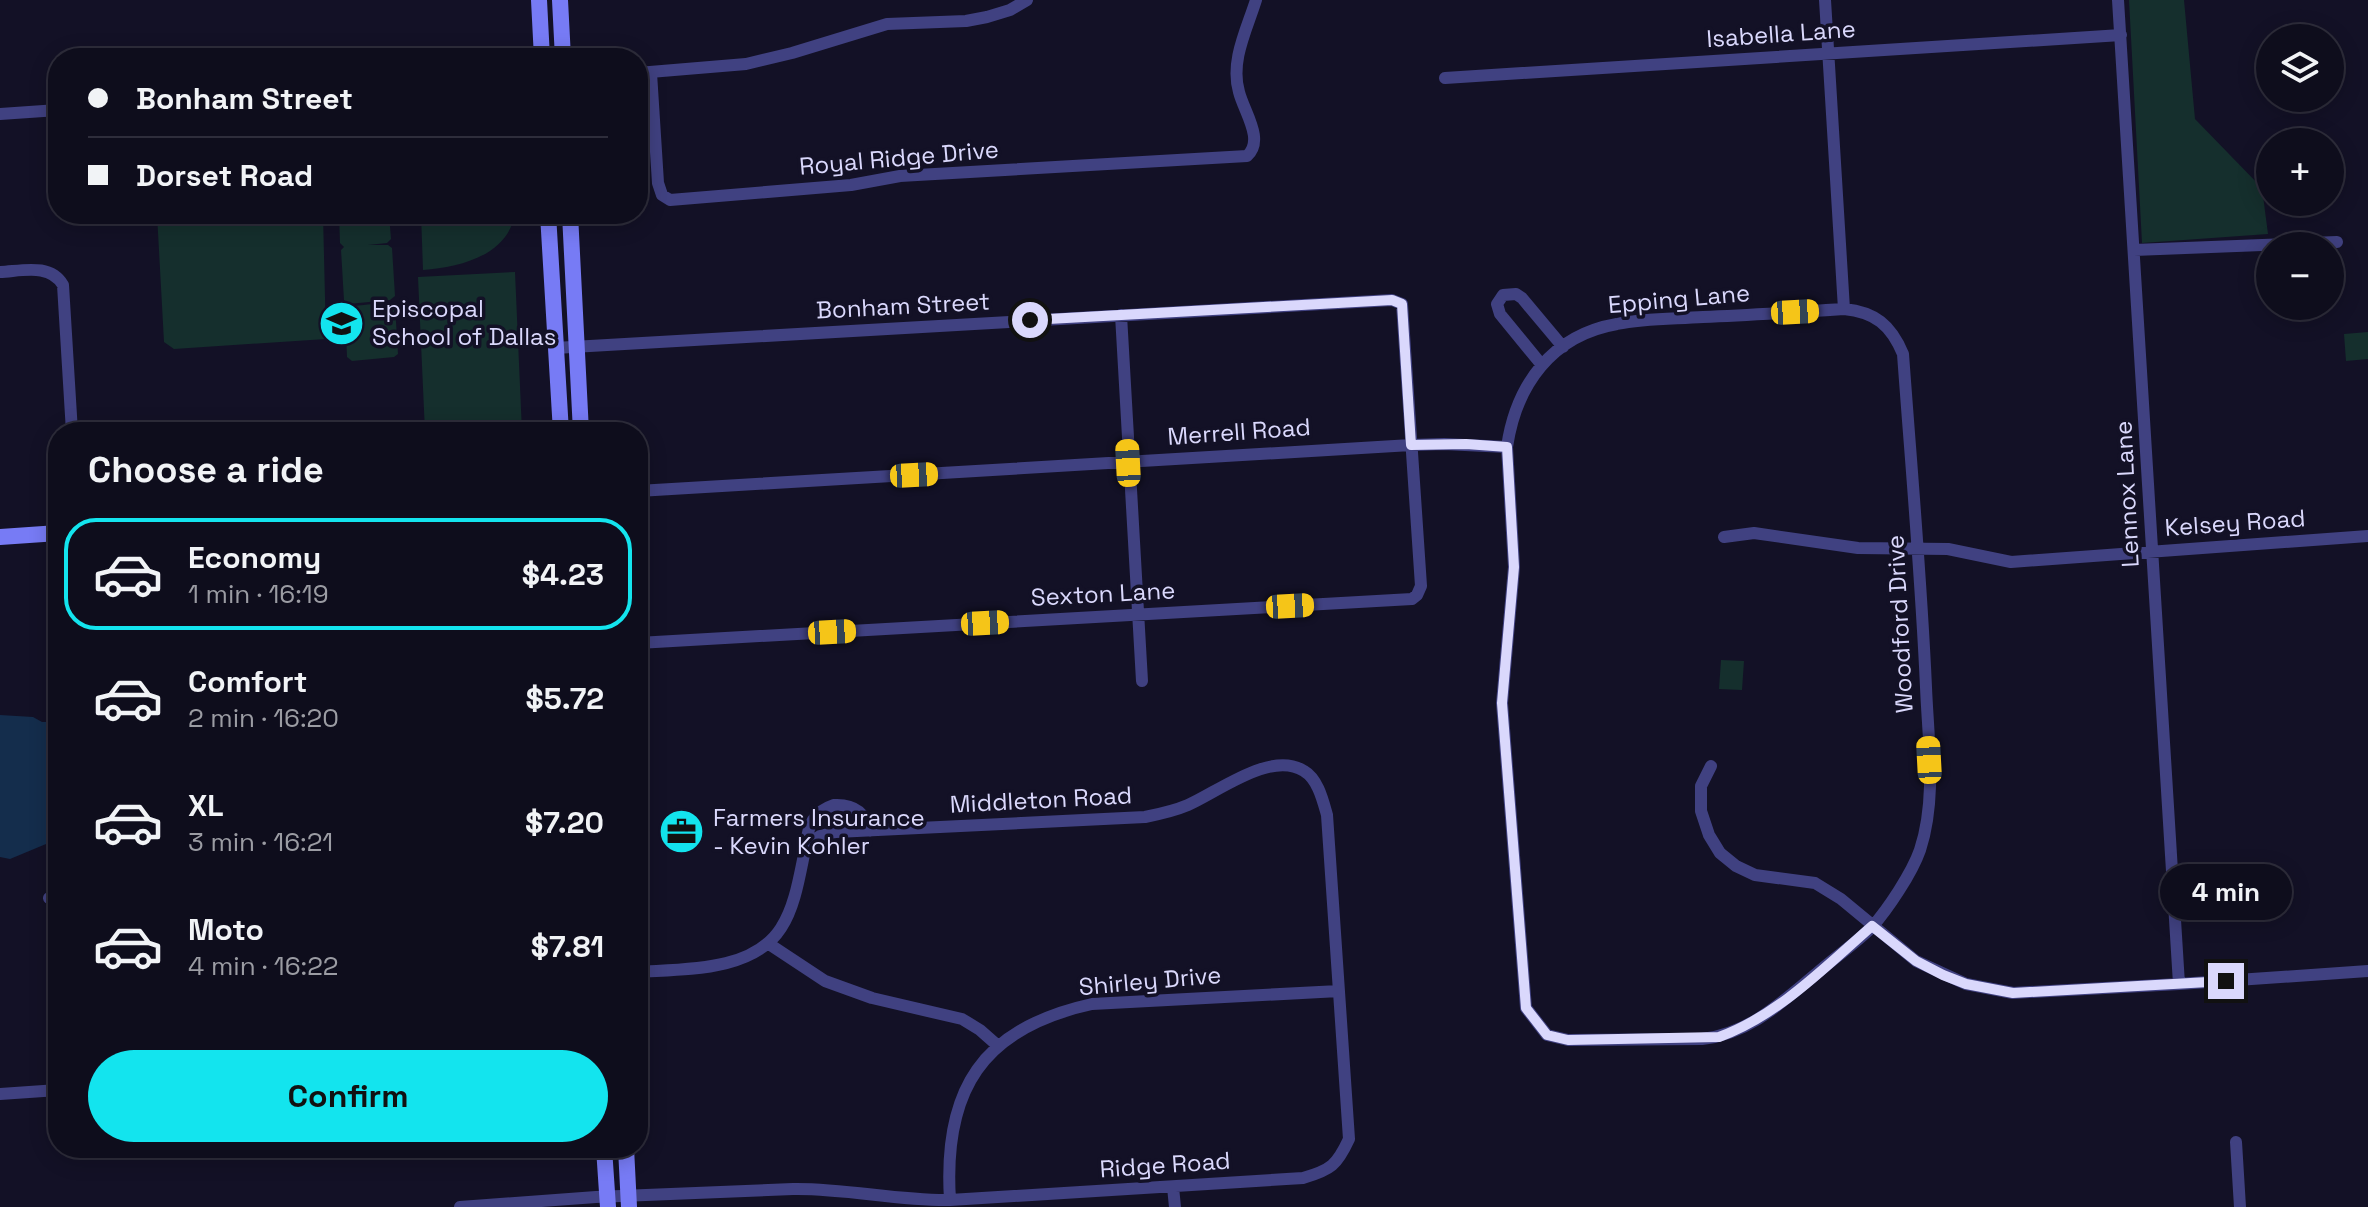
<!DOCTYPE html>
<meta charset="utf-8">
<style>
body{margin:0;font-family:"Space Grotesk",sans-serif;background:#171625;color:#f1f3f6;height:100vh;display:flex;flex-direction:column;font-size:30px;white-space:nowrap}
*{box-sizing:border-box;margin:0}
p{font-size:26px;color:#9b9ca3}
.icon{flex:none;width:44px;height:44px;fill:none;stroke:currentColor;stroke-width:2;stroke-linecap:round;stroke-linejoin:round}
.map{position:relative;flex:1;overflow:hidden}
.sheet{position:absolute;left:48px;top:422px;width:600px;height:736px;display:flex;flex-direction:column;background:#0e0d1c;border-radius:32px;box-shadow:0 4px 20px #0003,0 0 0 2px #2e2d3b}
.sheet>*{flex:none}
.hud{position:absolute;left:48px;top:48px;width:600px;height:176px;border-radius:32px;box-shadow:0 4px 20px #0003,0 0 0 2px #2e2d3b;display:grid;align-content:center;height:176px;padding:0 40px;background:#0e0d1c}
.controls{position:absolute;left:2256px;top:24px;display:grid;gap:16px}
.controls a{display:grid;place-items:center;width:88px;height:88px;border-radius:50%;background:#0e0d1c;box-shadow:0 4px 20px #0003,0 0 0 2px #2e2d3b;font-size:40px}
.end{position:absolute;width:36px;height:36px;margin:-18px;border:10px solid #dad8fc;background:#111;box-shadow:0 0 0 4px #111}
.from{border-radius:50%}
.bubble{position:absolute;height:56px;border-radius:28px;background:#0e0d1c;box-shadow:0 4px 20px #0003,0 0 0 2px #2e2d3b;font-size:26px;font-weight:800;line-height:56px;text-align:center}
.car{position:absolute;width:24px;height:48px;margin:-24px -12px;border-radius:10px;box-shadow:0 0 6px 2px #0007;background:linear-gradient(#f5c518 24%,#345 0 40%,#f5c518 0 76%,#345 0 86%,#f5c518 0)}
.hud b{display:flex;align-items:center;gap:28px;height:76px;font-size:30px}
.hud b+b{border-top:2px solid #2e2d3b}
.hud i{width:20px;height:20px;background:#f1f3f6}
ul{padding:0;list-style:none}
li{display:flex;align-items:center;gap:24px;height:112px;margin:0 16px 12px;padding:0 24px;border:4px solid transparent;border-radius:32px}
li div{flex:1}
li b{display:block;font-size:30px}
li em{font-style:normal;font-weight:800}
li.on{border-color:#13e4ee}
li>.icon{width:72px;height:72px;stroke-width:1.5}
h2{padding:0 40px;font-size:36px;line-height:96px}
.action{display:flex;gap:16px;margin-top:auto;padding:16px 40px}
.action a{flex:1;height:92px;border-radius:48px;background:#13e4ee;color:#111;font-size:32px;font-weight:800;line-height:92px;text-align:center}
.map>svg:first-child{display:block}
</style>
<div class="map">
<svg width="2368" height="1207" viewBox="0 0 2368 1207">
<rect width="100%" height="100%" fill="#131126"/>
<!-- green -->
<path fill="#152f2d" d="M2129 0H2184L2195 119 2262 188 2268 234 2142 243Z
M157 214H323L326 339 174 349 164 342Z
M339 214H389L391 239 387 243 368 245H388L392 248 395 296 390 300 348 304 344 300 341 250 344 247 340 243Z
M421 214H515C507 256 460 267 423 270Z
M515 272 522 432H425L418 277Z
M391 302 395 306 398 354 394 357 352 361 347 357 345 307Z
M2368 332V359L2346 361 2344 334Z
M1721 660 1744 661 1742 690 1719 689Z"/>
<!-- water -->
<path fill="#142d4c" d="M0 715 33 717 42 722H58V839L10 859 0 857Z"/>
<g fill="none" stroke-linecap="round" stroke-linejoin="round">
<!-- street -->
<path stroke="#404181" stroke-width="12" d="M1825 0 1844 309
M2118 0 2179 984
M638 73 746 64 792 53 887 24 966 21 987 17 1010 10 1027 0
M651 73 658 183 662 195 670 200 851 185 900 176 1247 156C1265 140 1244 112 1239 92 1230 61 1247 29 1256 0
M1445 78 2121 35
M0 114 58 110
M2134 250 2337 242
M0 272C22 271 50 263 63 285L72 432
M1844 309C1875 312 1891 325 1903 354 1911 464 1921 575 1926 687 1928 739 1937 799 1920 850 1912 873 1888 909 1872 927 1855 944 1834 958 1816 974 1782 1002 1749 1034 1702 1039L1568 1040 1547 1035 1526 1008 1502 703 1514 567 1507 447C1516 385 1552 335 1617 324 1645 318 1674 319 1703 317 1750 315 1797 312 1844 309Z
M1121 315 1142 681
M555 348 1392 300 1402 304 1421 586 1417 595 1412 599 638 643
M1541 364 1500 314 1497 304 1503 295 1516 294 1522 298 1563 347
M638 491 1411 445 1444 444 1507 447
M1724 537 1754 533 1858 548 1948 549 2011 562 2368 536
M1711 766 1701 786V811L1709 835 1720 853 1736 866 1755 875 1815 883 1841 899 1916 961 1966 984 2013 993 2179 984 2368 971
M806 845C808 825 813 812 834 805 853 804 865 812 870 831
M49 898 58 897
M769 944 825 981 872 998 962 1019 980 1030 997 1045
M0 1094 58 1090
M2236 1142 2240 1207
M1173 1187 1175 1207
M950 1200C943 1090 982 1028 1092 1004L1339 991
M460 1207 596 1197 793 1189C846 1188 897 1201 950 1200L1303 1178C1331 1170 1337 1165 1349 1139L1327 815C1323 801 1318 779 1304 771 1271 750 1218 792 1188 805 1174 811 1160 814 1145 817L836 832 820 836 806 845C800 872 796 905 781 928 753 972 684 969 638 972"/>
<!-- secondary -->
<path stroke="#777bf5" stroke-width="16" d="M539 0 542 58
M560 0 563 58
M548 214 561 432
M570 214 581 432
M0 537 58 533
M604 1148 608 1207
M626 1148 629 1207"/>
</g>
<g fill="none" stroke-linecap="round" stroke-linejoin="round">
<!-- route -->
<path stroke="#dad8fc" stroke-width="10" d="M1030 320 1392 300 1402 304 1411 445 1466 444 1507 447 1514 567 1502 703 1526 1008 1547 1035 1568 1040 1719 1037C1779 1015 1825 967 1872 926L1916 961 1943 975 1966 984 2013 993 2226 981"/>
</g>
<!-- icons -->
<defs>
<symbol id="school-disc" viewBox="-11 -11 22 22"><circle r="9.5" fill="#13e4ee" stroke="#131126"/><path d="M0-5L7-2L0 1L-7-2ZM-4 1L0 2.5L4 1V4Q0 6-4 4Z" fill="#111"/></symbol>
<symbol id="office-disc" viewBox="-11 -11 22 22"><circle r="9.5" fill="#13e4ee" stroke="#131126"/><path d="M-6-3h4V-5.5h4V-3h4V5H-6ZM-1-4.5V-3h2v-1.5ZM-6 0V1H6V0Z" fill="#111"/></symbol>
</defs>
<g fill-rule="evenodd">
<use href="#school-disc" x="316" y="298" width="51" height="51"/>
<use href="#office-disc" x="656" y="806" width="51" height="51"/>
</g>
<g text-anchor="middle" stroke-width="7" stroke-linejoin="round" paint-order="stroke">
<!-- street labels -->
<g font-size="24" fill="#dad8fc" stroke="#131126">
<text transform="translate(1781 34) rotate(-4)" y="8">Isabella Lane</text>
<text transform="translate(899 158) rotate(-5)" y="8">Royal Ridge Drive</text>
<text transform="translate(1679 299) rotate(-5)" y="8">Epping Lane</text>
<text transform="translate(903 306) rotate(-3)" y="8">Bonham Street</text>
<text transform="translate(1239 432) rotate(-4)" y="8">Merrell Road</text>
<text transform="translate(2127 494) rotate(-93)" y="8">Lennox Lane</text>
<text transform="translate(2235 523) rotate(-4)" y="8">Kelsey Road</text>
<text transform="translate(1103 594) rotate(-3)" y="8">Sexton Lane</text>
<text transform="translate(1900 624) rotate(-93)" y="8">Woodford Drive</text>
<text transform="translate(1041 800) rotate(-3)" y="8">Middleton Road</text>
<text transform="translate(1150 981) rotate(-5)" y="8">Shirley Drive</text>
<text transform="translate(1165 1165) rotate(-4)" y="8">Ridge Road</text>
</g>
<!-- poi labels -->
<g font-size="24" fill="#dad8fc" stroke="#131126" text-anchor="start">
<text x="372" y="317">Episcopal<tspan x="372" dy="28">School of Dallas</tspan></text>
<text x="713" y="826">Farmers Insurance<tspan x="713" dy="28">- Kevin Kohler</tspan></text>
</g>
</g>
</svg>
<div class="controls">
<a><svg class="icon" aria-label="layers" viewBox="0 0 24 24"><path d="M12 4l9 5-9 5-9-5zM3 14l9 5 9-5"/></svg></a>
<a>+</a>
<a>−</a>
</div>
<i class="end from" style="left:1030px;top:320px"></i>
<i class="end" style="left:2226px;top:981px"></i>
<div class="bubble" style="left:2160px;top:864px;width:132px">4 min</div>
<i class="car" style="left:1795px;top:312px;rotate:87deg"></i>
<i class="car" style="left:1128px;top:463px;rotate:357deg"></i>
<i class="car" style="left:914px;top:475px;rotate:87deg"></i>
<i class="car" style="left:1290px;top:606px;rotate:87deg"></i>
<i class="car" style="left:985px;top:623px;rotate:87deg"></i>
<i class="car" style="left:832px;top:632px;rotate:87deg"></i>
<i class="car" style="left:1929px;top:760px;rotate:357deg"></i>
<div class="hud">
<b><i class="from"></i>Bonham Street</b>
<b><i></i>Dorset Road</b>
</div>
<section class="sheet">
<h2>Choose a ride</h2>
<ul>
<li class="on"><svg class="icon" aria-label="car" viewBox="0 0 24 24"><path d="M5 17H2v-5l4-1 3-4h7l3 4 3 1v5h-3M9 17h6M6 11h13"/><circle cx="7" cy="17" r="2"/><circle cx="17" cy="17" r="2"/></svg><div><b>Economy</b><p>1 min · 16:19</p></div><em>$4.23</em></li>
<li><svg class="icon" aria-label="car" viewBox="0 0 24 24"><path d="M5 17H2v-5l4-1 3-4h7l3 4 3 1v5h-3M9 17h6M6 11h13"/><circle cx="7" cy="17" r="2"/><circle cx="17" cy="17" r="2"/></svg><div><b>Comfort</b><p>2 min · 16:20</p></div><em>$5.72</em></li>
<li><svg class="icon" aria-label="car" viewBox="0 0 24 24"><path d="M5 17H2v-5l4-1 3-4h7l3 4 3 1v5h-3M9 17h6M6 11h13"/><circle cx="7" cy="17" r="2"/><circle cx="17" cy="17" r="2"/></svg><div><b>XL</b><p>3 min · 16:21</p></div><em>$7.20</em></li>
<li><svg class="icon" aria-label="car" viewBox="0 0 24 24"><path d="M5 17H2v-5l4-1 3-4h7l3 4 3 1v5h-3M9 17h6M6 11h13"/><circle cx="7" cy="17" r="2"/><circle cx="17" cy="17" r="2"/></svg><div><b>Moto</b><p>4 min · 16:22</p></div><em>$7.81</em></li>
</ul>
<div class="action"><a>Confirm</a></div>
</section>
</div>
